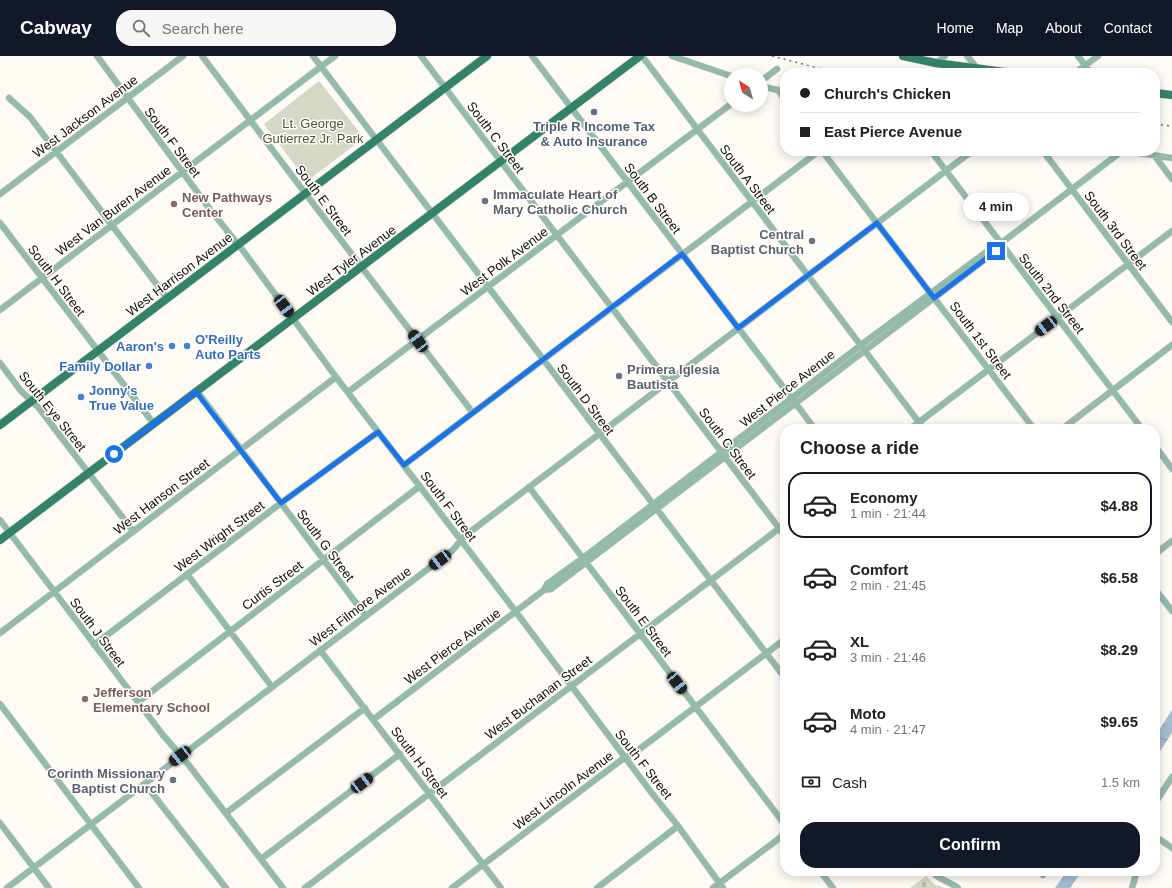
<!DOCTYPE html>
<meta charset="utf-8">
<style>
body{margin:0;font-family:Arial,sans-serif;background:#f6f6f6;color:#202124;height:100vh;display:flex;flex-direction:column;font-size:15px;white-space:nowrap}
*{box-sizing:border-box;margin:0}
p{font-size:13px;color:#757577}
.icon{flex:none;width:22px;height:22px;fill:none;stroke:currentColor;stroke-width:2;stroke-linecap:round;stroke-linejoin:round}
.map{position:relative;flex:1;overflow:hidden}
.side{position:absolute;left:780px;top:368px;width:380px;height:452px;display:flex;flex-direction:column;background:#fff;border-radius:16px;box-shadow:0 2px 10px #0003}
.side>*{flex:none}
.hud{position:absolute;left:780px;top:12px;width:380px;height:88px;border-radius:16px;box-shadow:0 2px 10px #0003;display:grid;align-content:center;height:88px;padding:0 20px;background:#fff}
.needle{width:26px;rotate:323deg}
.buttons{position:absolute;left:724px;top:12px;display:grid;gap:8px}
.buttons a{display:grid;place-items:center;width:44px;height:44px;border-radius:50%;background:#fff;box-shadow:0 2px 10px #0003;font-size:20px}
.end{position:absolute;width:18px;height:18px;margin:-9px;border:5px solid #1a73e8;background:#fff;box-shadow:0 0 0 2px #fff}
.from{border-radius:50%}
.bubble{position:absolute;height:28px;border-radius:14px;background:#fff;box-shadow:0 2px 10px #0003;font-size:13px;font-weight:600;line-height:28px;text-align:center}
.car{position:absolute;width:12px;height:24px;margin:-12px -6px;border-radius:5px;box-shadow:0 0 3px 1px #0007;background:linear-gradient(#222 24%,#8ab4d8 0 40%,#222 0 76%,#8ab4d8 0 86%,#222 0)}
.hud b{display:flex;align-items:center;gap:14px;height:38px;font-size:15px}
.hud b+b{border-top:1px solid #e0e0e0}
.hud i{width:10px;height:10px;background:#202124}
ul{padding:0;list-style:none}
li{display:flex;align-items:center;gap:12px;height:66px;margin:0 8px 6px;padding:0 12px;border:2px solid transparent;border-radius:16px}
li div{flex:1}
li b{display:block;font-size:15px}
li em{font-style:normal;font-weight:600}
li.on{border-color:#111827}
li>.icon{width:36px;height:36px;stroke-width:1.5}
h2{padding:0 20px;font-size:18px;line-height:48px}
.pay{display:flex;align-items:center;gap:10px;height:44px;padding:0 20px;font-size:15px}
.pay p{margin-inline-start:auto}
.button{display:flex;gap:8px;margin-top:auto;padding:8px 20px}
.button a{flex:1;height:46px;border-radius:16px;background:#111827;color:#fff;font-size:16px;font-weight:600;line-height:46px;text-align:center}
header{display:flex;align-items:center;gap:24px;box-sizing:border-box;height:56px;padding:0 20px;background:#111827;color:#fff}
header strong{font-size:19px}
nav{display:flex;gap:22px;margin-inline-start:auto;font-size:14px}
.search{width:280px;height:36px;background:#f6f6f6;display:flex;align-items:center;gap:10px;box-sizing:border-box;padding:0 14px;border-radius:16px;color:#757577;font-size:15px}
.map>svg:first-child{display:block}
</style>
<header>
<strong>Cabway</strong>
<div class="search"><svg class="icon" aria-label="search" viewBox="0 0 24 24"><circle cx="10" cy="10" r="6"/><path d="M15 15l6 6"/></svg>Search here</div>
<nav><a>Home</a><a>Map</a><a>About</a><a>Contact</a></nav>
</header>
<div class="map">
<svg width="1172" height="832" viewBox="0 0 1172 832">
<defs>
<pattern id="cemetery-stones" width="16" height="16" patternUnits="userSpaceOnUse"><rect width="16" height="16" fill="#d4d8c5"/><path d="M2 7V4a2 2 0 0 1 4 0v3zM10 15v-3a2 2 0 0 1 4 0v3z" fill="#b5b8a8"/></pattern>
<pattern id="water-ripples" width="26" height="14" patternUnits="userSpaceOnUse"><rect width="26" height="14" fill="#a3bed3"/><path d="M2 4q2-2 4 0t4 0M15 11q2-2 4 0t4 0" fill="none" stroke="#8ba2b4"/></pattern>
</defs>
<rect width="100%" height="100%" fill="#fefbf5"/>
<!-- cemetery -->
<path fill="url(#cemetery-stones)" d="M926 820 935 829 945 832H910Z"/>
<!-- park -->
<path fill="#d4d8c5" d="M319 25 364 82 307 125 264 68Z"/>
<!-- water -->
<path fill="url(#water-ripples)" d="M1172 654V677L1155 703V680Z
M1067 815H1082L1070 832H1055Z"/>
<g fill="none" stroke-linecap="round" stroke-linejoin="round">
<defs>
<path id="minor" d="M97 0 209 152 244 196 336 321 516 556 651 736 678 770 723 832
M202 0 305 137 473 357
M313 0C469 208 628 414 785 622
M421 0 785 480
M532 0 815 373
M642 0 924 373
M672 0 731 20
M967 0 978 13
M1078 0 1091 17
M936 7 945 0
M1075 17 1098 0
M761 25 777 13
M761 30 785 36
M778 34 785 44
M9 42 30 61 167 242
M822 95 1034 373
M931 95 1142 373
M1043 95 1172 266
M1126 95 1172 102
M1154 99 1172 123
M0 138 183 0
M0 167 154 368
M0 254 335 0
M0 307 21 335 38 351 133 475
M197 335 365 559
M348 336 731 48
M910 373 1172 175
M1062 373 1172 289
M1155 390 1172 413
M404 409 819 95
M529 431 785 769
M0 464 163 679 188 708 283 832
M1155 498 1172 485
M187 518 272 631
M1155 533 1172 555
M544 534 547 528 583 502 861 289 993 191 1000 188 1122 95
M0 577 336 321
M94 589 281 447 378 376
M320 594 501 832
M138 646 420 430
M0 648 139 832
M374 663 544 534 551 533 934 242 996 195 1000 188
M145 728 226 832
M1155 747 1172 721
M226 757 365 652
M0 767 49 832
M1155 780 1172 792
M261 803 400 698
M820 815 833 832
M931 815C939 824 949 825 958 832
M1040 815 1043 819
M7 832 453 494 461 484 470 476 972 95
M305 832 785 468
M452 832 624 702 633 698 785 583
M597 832 678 770
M713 832 785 778
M1132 832 1137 815"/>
<path id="major" d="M903 0 936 7 1012 17
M1155 37 1172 39
M0 369 487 0
M0 484 640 0"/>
</defs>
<!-- minor casing -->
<use href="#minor" stroke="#d8d5cf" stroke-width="7"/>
<!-- major casing -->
<use href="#major" stroke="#d8d5cf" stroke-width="9"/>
<!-- minor -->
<use href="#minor" stroke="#94baab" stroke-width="6"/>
<!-- major -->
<use href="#major" stroke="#33826a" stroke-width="8"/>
<!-- rail -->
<path stroke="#746f68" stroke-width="1.5" stroke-dasharray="2 4" stroke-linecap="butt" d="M772 0 837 17
M1155 68 1172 70"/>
</g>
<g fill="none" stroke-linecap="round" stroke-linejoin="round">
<!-- route -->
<path stroke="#1a73e8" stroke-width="5" d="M114 398 196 336 281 447 378 376 404 409 682 198 738 272 877 167 934 242 996 195"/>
</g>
<!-- markers -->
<circle fill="#5c6f8a" stroke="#fff" stroke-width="1.5" cx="594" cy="56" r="4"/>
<g fill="#6b7280" stroke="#fff" stroke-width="1.5">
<circle cx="485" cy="145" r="4"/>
<circle cx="812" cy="185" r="4"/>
<circle cx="619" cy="320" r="4"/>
<circle cx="173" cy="724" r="4"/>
</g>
<g fill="#8d6e63" stroke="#fff" stroke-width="1.5">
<circle cx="174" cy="148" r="4"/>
<circle cx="85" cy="643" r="4"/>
</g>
<g fill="#3f7fe0" stroke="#fff" stroke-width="1.5">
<circle cx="172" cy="290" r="4"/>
<circle cx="187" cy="290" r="4"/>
<circle cx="149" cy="310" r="4"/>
<circle cx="81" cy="341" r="4"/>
</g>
<g text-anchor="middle" stroke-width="3" stroke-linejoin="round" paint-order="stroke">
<!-- street labels -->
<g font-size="13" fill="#130d05" stroke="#fff">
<text transform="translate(85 60) rotate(-37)" y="5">West Jackson Avenue</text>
<text transform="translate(496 81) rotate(53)" y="5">South C Street</text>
<text transform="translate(173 86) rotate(53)" y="5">South F Street</text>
<text transform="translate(748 123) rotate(53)" y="5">South A Street</text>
<text transform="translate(653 142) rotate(53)" y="5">South B Street</text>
<text transform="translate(324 144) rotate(53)" y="5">South E Street</text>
<text transform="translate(113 154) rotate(-37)" y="5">West Van Buren Avenue</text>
<text transform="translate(1116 174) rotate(53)" y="5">South 3rd Street</text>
<text transform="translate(351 204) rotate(-37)" y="5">West Tyler Avenue</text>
<text transform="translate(504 205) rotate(-37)" y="5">West Polk Avenue</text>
<text transform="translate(179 218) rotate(-37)" y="5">West Harrison Avenue</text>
<text transform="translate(57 224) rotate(53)" y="5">South H Street</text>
<text transform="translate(1052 237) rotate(52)" y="5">South 2nd Street</text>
<text transform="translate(981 284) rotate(53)" y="5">South 1st Street</text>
<text transform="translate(787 332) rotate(-38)" y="5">West Pierce Avenue</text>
<text transform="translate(586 343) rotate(53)" y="5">South D Street</text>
<text transform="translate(53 355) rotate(51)" y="5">South Eye Street</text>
<text transform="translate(728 387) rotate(53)" y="5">South C Street</text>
<text transform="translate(161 440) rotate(-37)" y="5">West Hanson Street</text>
<text transform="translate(449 450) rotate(53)" y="5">South F Street</text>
<text transform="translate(219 480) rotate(-37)" y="5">West Wright Street</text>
<text transform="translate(326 489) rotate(53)" y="5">South G Street</text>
<text transform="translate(272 529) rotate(-37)" y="5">Curtis Street</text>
<text transform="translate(360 550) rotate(-37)" y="5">West Filmore Avenue</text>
<text transform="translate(644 565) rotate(53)" y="5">South E Street</text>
<text transform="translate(98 576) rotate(53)" y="5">South J Street</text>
<text transform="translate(452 590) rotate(-37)" y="5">West Pierce Avenue</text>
<text transform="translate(538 641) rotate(-37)" y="5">West Buchanan Street</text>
<text transform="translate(420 706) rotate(53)" y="5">South H Street</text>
<text transform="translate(644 708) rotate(52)" y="5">South F Street</text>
<text transform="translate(563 734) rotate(-37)" y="5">West Lincoln Avenue</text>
</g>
<!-- park labels -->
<g font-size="13" fill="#4f5826" stroke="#fff">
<text x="313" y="72">Lt. George<tspan x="313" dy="15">Gutierrez Jr. Park</tspan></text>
</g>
<!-- service labels -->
<g font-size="13" font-weight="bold" fill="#4e5e75" stroke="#fff">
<text x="594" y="75">Triple R Income Tax<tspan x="594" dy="15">&amp; Auto Insurance</tspan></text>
</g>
<!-- worship labels -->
<g font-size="13" font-weight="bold" fill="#5b616d" stroke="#fff" text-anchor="start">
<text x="493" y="143">Immaculate Heart of<tspan x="493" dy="15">Mary Catholic Church</tspan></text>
<text x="804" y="183" text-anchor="end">Central<tspan x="804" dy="15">Baptist Church</tspan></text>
<text x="627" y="318">Primera Iglesia<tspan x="627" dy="15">Bautista</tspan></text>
<text x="165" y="722" text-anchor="end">Corinth Missionary<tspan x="165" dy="15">Baptist Church</tspan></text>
</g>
<!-- education labels -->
<g font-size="13" font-weight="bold" fill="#785e54" stroke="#fff" text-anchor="start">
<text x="182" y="146">New Pathways<tspan x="182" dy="15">Center</tspan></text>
<text x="93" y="641">Jefferson<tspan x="93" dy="15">Elementary School</tspan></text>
</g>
<!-- shop labels -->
<g font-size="13" font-weight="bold" fill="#366cbe" stroke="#fff" text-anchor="start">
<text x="195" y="288">O'Reilly<tspan x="195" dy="15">Auto Parts</tspan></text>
<text x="164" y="295" text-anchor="end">Aaron's</text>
<text x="141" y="315" text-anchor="end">Family Dollar</text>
<text x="89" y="339">Jonny's<tspan x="89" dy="15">True Value</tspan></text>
</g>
</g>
</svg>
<div class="buttons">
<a><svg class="needle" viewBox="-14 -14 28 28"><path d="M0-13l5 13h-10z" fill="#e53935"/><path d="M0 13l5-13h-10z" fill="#757577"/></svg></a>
</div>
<i class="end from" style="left:114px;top:398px"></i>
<i class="end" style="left:996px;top:195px"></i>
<div class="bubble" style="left:963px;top:137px;width:66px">4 min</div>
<i class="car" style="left:284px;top:250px;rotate:143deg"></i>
<i class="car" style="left:1046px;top:270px;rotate:233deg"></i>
<i class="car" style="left:418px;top:285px;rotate:323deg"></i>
<i class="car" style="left:440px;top:504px;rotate:233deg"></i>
<i class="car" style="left:677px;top:627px;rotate:142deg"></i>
<i class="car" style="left:180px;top:700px;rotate:232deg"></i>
<i class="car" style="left:362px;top:727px;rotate:53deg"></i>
<div class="hud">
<b><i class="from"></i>Church's Chicken</b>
<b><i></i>East Pierce Avenue</b>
</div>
<section class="side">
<h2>Choose a ride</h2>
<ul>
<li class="on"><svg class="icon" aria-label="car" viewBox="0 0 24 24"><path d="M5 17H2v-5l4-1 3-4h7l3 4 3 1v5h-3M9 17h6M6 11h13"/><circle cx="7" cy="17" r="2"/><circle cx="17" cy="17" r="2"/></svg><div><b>Economy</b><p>1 min · 21:44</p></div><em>$4.88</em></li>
<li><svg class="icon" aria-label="car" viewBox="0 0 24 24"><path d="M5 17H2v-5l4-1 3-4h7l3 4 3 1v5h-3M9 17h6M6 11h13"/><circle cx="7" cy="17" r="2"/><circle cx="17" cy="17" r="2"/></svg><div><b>Comfort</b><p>2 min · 21:45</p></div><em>$6.58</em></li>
<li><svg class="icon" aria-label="car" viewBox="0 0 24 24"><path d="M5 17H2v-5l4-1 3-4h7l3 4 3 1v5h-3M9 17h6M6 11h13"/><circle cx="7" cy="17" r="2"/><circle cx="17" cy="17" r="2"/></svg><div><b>XL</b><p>3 min · 21:46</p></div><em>$8.29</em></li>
<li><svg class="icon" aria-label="car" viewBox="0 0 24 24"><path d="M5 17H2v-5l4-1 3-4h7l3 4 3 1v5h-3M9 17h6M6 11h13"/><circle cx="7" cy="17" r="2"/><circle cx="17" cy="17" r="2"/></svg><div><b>Moto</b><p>4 min · 21:47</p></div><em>$9.65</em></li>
</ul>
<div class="pay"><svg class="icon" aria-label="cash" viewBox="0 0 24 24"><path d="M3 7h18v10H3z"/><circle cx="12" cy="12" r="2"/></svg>Cash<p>1.5 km</p></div>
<div class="button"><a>Confirm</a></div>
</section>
</div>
